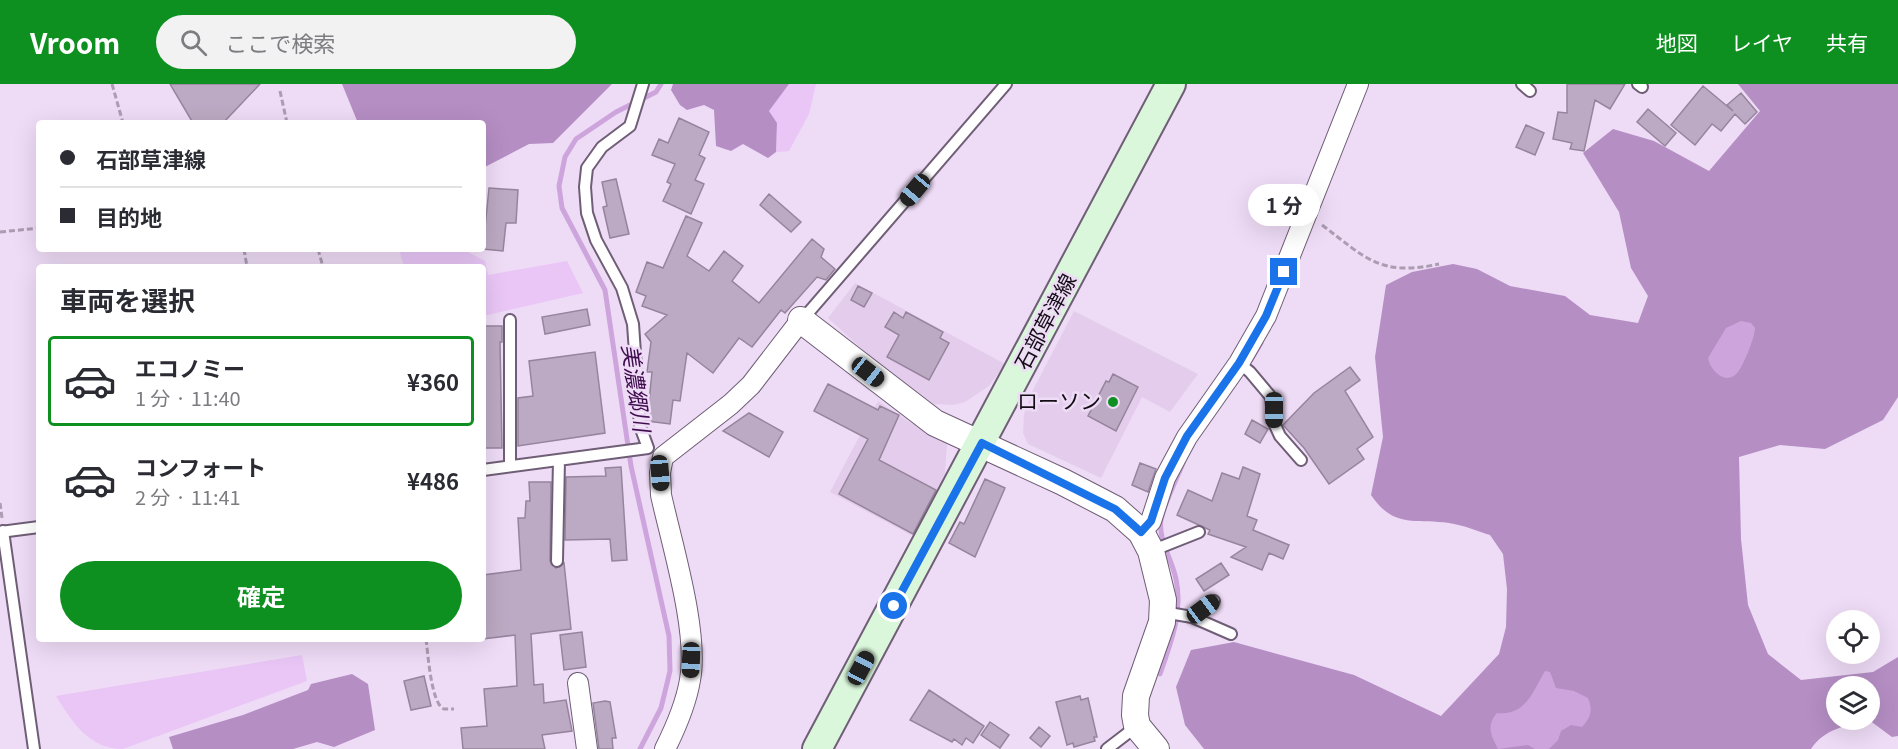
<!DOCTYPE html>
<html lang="ja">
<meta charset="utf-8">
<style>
body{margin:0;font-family:Georgia,"Noto Sans JP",serif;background:#f2f2f3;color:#2b2b33;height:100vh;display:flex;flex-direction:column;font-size:22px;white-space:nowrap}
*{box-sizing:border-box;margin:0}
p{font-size:20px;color:#7c7c81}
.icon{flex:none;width:33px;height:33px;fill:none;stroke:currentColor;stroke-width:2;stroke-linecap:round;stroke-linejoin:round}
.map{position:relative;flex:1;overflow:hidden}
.details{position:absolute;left:36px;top:180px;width:450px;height:378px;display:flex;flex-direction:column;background:#fff;border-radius:6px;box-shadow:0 6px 24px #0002}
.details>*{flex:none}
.top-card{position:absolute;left:36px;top:36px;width:450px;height:132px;border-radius:6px;box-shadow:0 6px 24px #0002;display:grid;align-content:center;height:132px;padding:0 24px;background:#fff}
.buttons{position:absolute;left:1826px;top:526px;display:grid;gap:12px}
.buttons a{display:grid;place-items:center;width:54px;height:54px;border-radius:50%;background:#fff;box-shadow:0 6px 24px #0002;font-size:30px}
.end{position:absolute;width:27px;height:27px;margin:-14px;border:8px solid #1a73e8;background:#fff;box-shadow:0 0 0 3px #fff}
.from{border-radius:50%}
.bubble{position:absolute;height:42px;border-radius:21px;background:#fff;box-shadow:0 6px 24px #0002;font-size:20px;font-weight:700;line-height:42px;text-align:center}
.car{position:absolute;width:18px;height:36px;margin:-18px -9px;border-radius:8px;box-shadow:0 0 4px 2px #0007;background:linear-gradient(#222 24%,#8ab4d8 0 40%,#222 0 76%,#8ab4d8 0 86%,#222 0)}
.top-card b{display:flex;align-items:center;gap:21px;height:57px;font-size:22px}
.top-card b+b{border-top:2px solid #e1e1e2}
.top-card i{width:15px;height:15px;background:#2b2b33}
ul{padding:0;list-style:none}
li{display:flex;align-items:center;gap:18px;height:90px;margin:0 12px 9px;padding:0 12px;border:3px solid transparent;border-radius:6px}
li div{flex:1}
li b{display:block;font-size:22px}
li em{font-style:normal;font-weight:700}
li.selected{border-color:#0e9020}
li>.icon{width:54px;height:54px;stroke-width:1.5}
h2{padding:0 24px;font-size:27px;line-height:72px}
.action{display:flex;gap:12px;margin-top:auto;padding:12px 24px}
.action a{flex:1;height:69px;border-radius:36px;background:#0e9020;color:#fff;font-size:24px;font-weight:700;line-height:69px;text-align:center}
header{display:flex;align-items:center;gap:36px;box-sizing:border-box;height:84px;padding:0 30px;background:#0e9020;color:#fff}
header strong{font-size:28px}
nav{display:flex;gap:33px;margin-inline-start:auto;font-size:21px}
.search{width:420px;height:54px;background:#f2f2f3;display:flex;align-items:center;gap:15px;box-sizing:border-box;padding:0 21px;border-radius:33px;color:#7c7c81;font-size:22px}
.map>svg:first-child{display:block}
</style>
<header>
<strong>Vroom</strong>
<div class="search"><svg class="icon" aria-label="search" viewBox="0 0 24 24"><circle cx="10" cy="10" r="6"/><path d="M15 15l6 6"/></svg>ここで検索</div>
<nav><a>地図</a><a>レイヤ</a><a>共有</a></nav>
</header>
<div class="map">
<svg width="1898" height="665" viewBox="0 0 1898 665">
<rect width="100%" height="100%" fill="#eedbf6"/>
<!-- built -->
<path fill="#e4cced" d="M855 199 1005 280 989 302 965 318 953 321 934 320 872 274 828 234Z
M1074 227 1198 290 1170 328 1142 313 1101 394 1028 360 1023 349 1024 330 1033 306Z
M878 317 911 339 944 355 947 360 945 390 911 451 830 408Z"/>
<!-- green -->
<path fill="#e9c6f6" d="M789 0H816L809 30 789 67 776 68 777 39 769 27Z
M399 165H462L485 177 488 191 567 177 583 209 483 232V183H404Z
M302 571 307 597 123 665C89 665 72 638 56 612Z"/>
<!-- forest -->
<path fill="#b58ec4" d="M342 0H612L553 59 529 60 483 84V39H358Z
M673 0H789L769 27 777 39 776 68 768 74 743 60 731 67 716 62 714 26 704 21 687 26 680 21 671 6Z
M1738 0H1898V313L1883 336 1825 365 1780 361 1739 373 1741 455 1748 521 1768 570 1801 596 1873 588 1898 573V652L1892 653 1869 636V603H1836V636H1869C1847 641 1824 645 1811 665H1204L1185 641 1176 603 1191 566 1234 558 1354 591 1441 632 1499 570 1506 543 1507 505 1503 470 1490 451C1477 447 1463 441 1449 439 1414 434 1394 445 1371 411L1383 353 1375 273 1386 201 1412 188 1453 180 1477 185 1510 202 1565 212 1590 231 1638 239 1648 212 1631 184 1619 128 1583 69 1613 45 1654 57 1709 87 1760 27Z
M352 590 368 600 375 646 334 663 317 658 293 665H173L169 653 243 631 308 606 311 600Z"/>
<!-- water -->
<path fill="#cda5dc" d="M1741 237 1751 239 1755 244C1755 253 1744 280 1738 288 1726 303 1710 286 1708 274L1726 244Z
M1545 587 1550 588 1556 604 1574 607 1588 614C1593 627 1591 633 1582 643L1571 641 1561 647 1558 656 1549 665H1535L1528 661 1498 665C1491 652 1486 641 1497 629 1526 632 1533 607 1545 587Z"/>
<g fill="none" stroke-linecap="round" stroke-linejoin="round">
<!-- stream -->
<path stroke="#cda5dc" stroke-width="5" d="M1251 276 1261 259
M1160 590C1171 558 1183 529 1176 495 1172 475 1158 456 1161 436 1165 417 1176 397 1183 379
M640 665 661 624 670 587 669 552 631 382 605 206 562 124 559 102 565 73 576 55 616 28 656 8 661 0"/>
</g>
<!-- building -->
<path fill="#bca9c3" stroke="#96849d" stroke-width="1.5" d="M170 0H260L223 39H193Z
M1567 0H1625L1610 25 1595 16 1584 67 1570 65 1572 59 1553 55 1558 28 1567 29Z
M1703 2 1733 27 1727 21 1741 9 1757 28 1745 40 1735 30 1721 47 1712 40 1695 61 1671 41Z
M1648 25 1676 49 1665 62 1637 38Z
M679 34 709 48 699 71 705 74 695 96 704 100 691 130 663 117 671 100 667 98 675 80 652 71 659 55 668 59Z
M1526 41 1544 49 1535 71 1516 63Z
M616 95 629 150 610 154 603 123 607 122 602 98Z
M489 104 518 106 516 139H506L503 167 483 165Z
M769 110 801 138 791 148 760 121Z
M686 132 702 139 687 172 709 187 724 167 743 182 732 197 759 219 812 155 824 165 821 173 835 185 826 196 817 193 785 229 781 226 752 263 739 254 713 289 687 269 680 317 673 316 670 340 647 337 652 288H647L651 258 645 250 667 231 642 222 646 212 636 208 647 178 663 184Z
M858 202 872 209 864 223 851 216Z
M587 225 590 241 545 250 542 233Z
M894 228 903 234 906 228 943 248 940 254 949 259 929 296 887 273 899 251 885 243Z
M483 242H502V258H500L502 364H483Z
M595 268 605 349 518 362V314L533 312 529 277Z
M1350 283 1360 296 1345 307 1373 353 1357 365 1364 375 1329 400 1304 364 1283 341 1314 309Z
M1113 290 1138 303 1116 347 1088 332 1106 297 1109 298Z
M828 300 878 326 880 322 899 331 879 376 936 406 913 450 839 410 868 355 814 327Z
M749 329 783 348 769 373 723 347Z
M1252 336 1268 345 1260 359 1245 350Z
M1140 379 1156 385 1148 408 1132 401Z
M621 383 627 476 612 477 610 455 565 456 566 393 606 392 605 384Z
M1243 383 1260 390 1247 432 1257 436 1253 446 1289 461 1283 475 1269 469 1262 486 1231 473 1246 463 1208 450 1210 446 1177 431 1188 406 1212 417 1222 389 1239 395Z
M985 395 1005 404 975 473 949 459 960 438 964 440Z
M529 398H551L550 477 556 484 564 479 571 545 531 550 534 601 543 600 544 619 566 616 572 647 542 651 545 665H463L461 644 487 642 484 605 517 602 515 551 483 555V491L521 486 518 434H525L526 417H530Z
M1221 479 1229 491 1204 507 1196 495Z
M582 548 586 583 564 586 560 551Z
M424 592 431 622 411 626 404 597Z
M929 606 984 642 973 659 966 654 962 661 954 655 952 658 910 636Z
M1080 612 1081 616 1088 614 1097 653H1094L1095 657 1074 663 1073 659 1067 661 1056 618Z
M605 617 610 618 616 654H612L613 665H599L593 619Z
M990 638 1009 651 1000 664 981 651Z
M1039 643 1050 652 1041 663 1030 654Z"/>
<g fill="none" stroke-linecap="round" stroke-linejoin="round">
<defs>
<path id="service" d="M1522 0 1530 7
M1638 0 1642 3
M510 236V382
M802 236 1006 0
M1239 279 1250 288 1271 313 1274 339 1280 352 1301 376
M483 386 648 364 640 342 633 240 622 204 596 156 587 129 585 103 587 84 602 63 630 42 643 0
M3 447 34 665
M0 448 39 443
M1151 467 1199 448
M557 477 559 376
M1163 528 1192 533 1214 517
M1192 533 1231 550
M1107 665 1137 642"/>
<path id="minor" d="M1141 448 1151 437 1165 394 1187 353 1239 279 1266 232 1358 0
M578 599 587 665
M665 665C676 643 686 620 690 596 699 548 672 461 661 411L660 389 663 373 731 320 751 301 801 236"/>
<path id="tertiary" d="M801 236 935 339 1063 398 1115 425 1141 448 1151 467 1163 516 1162 538 1136 612 1135 631 1137 642 1156 665"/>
<path id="secondary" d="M817 665 1171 0"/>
</defs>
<!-- service casing -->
<use href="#service" stroke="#6f5e76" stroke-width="14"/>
<!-- minor casing -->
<use href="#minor" stroke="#6f5e76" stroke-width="22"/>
<!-- tertiary casing -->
<use href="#tertiary" stroke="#6f5e76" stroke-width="28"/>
<!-- secondary casing -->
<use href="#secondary" stroke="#6f5e76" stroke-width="32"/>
<!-- path -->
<path stroke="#ab9cb1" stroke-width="3" stroke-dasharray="6 3" stroke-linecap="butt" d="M112 0 123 39
M280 7 287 39
M1322 141C1366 174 1380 193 1439 180
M0 148 39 144
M244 165 247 183
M318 165 323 183
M0 419 2 434
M426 555C428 569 431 620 444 625H454"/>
<!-- service -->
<use href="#service" stroke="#fff" stroke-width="10"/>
<!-- minor -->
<use href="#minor" stroke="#fff" stroke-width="20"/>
<!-- tertiary -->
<use href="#tertiary" stroke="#fff" stroke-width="26"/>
<!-- secondary -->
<use href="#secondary" stroke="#dbf7db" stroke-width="28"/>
</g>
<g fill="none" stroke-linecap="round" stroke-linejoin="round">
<!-- route -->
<path stroke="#1a73e8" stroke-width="8" d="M894 522 982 359 1115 425 1141 448 1151 437 1165 394 1187 352 1239 279 1266 232 1284 188"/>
</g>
<!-- markers -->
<circle fill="#0e9020" stroke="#eedbf6" stroke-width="2" cx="1113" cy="318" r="6"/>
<g text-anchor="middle" stroke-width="5" stroke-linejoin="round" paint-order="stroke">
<!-- street labels -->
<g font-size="21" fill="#140d16" stroke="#eedbf6">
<text transform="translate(1046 238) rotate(-62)" y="7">石部草津線</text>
</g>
<!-- poi labels -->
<g font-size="21" fill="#140d16" stroke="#eedbf6" text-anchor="end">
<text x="1101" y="325">ローソン</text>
</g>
<!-- water labels -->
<g font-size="22" font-style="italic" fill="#3f0c4e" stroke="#eedbf6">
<text transform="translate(636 304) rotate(82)" y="8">美濃郷川</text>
</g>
</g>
</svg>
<div class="buttons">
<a><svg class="icon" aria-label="locate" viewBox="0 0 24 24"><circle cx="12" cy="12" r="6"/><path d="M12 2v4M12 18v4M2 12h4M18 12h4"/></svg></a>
<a><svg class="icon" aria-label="layers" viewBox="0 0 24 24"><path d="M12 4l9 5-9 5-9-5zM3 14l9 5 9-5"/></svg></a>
</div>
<i class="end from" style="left:894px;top:522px"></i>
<i class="end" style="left:1284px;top:188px"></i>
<div class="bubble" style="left:1248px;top:100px;width:72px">1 分</div>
<i class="car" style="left:915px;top:106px;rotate:220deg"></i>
<i class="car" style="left:868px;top:288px;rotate:128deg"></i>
<i class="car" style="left:1274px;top:326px;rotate:180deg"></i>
<i class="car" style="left:660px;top:389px;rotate:176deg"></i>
<i class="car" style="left:1203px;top:525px;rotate:53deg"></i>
<i class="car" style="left:691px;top:576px;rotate:182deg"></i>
<i class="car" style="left:861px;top:584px;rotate:28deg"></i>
<div class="top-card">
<b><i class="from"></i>石部草津線</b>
<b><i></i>目的地</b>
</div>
<section class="details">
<h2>車両を選択</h2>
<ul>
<li class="selected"><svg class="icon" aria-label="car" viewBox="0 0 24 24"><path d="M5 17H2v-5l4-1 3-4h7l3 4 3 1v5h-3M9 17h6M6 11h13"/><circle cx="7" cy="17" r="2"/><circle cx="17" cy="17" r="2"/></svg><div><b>エコノミー</b><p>1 分 · 11:40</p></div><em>¥360</em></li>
<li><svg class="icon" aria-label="car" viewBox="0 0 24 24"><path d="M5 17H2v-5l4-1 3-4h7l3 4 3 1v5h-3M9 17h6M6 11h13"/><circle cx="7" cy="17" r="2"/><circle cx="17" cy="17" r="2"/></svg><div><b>コンフォート</b><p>2 分 · 11:41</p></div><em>¥486</em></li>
</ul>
<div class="action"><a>確定</a></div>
</section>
</div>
